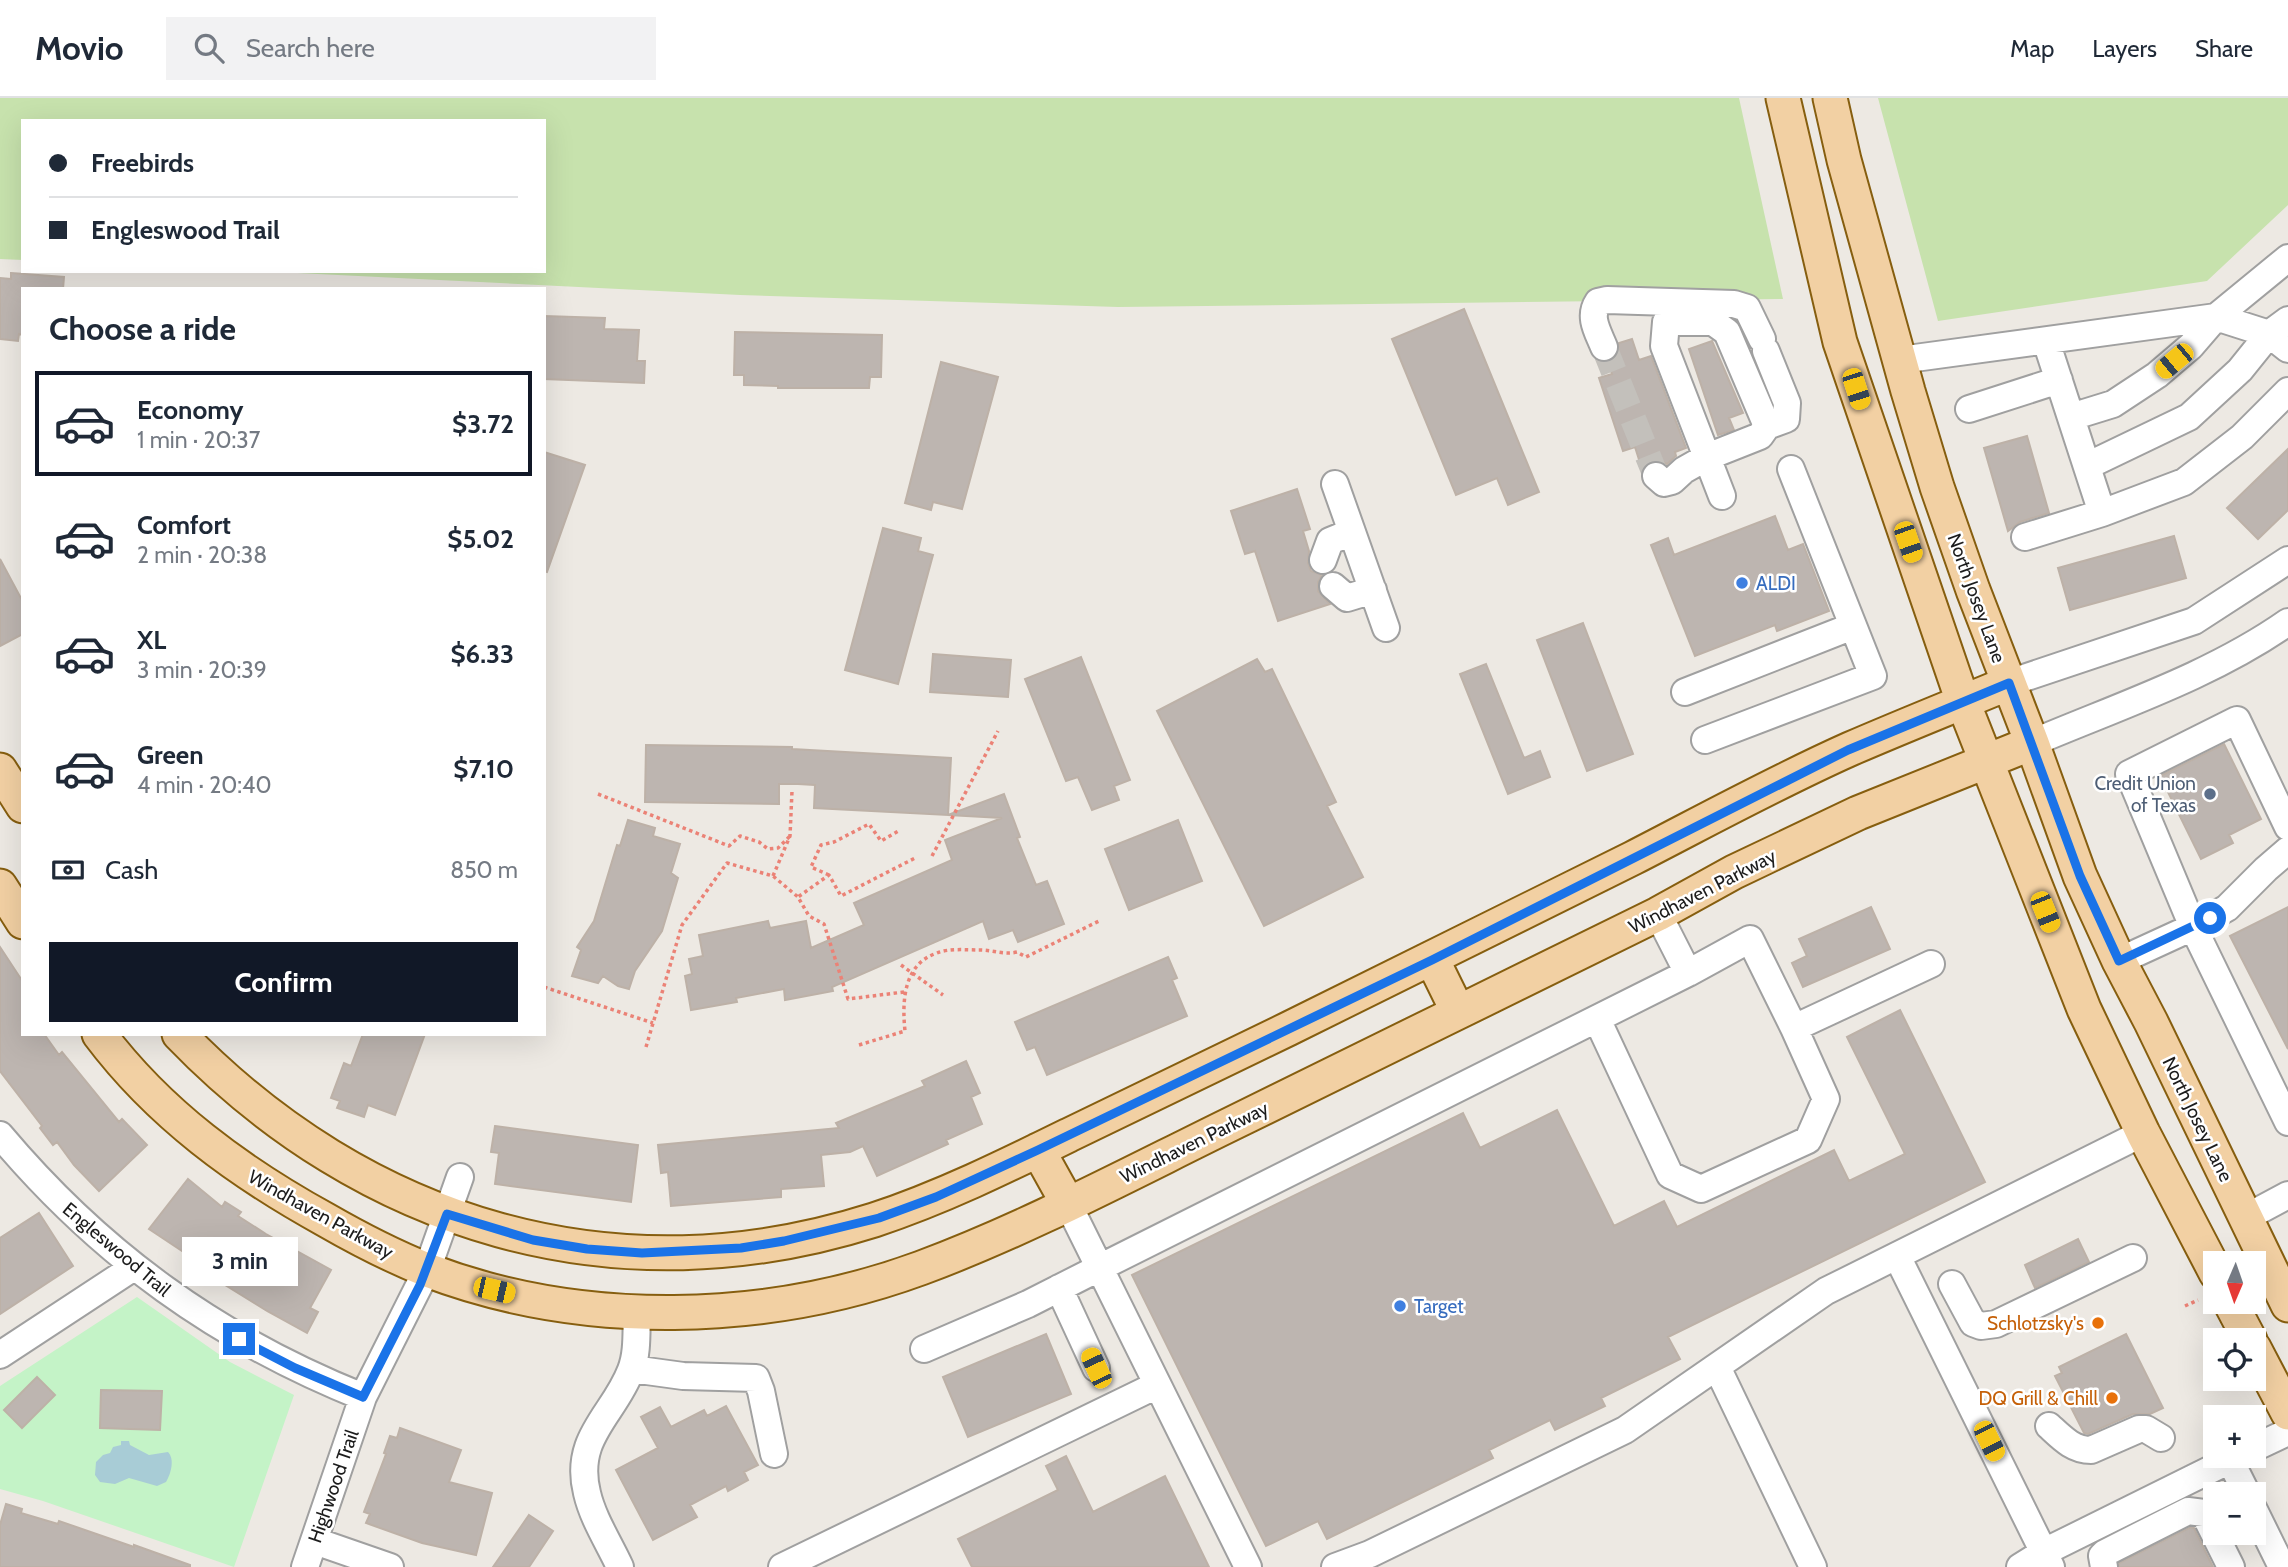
<!DOCTYPE html>
<meta charset="utf-8">
<style>
body{margin:0;font-family:Cabin,sans-serif;background:#f2f2f3;color:#1f2937;height:100vh;display:flex;flex-direction:column;font-size:26px;white-space:nowrap}
*{box-sizing:border-box;margin:0}
p{font-size:23px;color:#747a83}
.icon{flex:none;width:38px;height:38px;fill:none;stroke:currentColor;stroke-width:2;stroke-linecap:round;stroke-linejoin:round}
.map{position:relative;flex:1;overflow:hidden}
.drawer{position:absolute;left:21px;top:189px;width:525px;height:749px;display:flex;flex-direction:column;background:#fff;border-radius:0px;box-shadow:0 7px 28px #0002}
.drawer>*{flex:none}
.banner{position:absolute;left:21px;top:21px;width:525px;height:154px;border-radius:0px;box-shadow:0 7px 28px #0002;display:grid;align-content:center;height:154px;padding:0 28px;background:#fff}
.needle{width:46px;rotate:182deg}
.buttons{position:absolute;left:2203px;top:1153px;display:grid;gap:14px}
.buttons a{display:grid;place-items:center;width:63px;height:63px;border-radius:0px;background:#fff;box-shadow:0 7px 28px #0002;font-size:35px}
.end{position:absolute;width:32px;height:32px;margin:-16px;border:9px solid #1a73e8;background:#fff;box-shadow:0 0 0 4px #fff}
.from{border-radius:50%}
.bubble{position:absolute;height:49px;border-radius:0px;background:#fff;box-shadow:0 7px 28px #0002;font-size:23px;font-weight:700;line-height:49px;text-align:center}
.car{position:absolute;width:21px;height:42px;margin:-21px -10px;border-radius:9px;box-shadow:0 0 5px 2px #0007;background:linear-gradient(#f5c518 24%,#345 0 40%,#f5c518 0 76%,#345 0 86%,#f5c518 0)}
.banner b{display:flex;align-items:center;gap:24px;height:66px;font-size:26px}
.banner b+b{border-top:2px solid #e0e1e3}
.banner i{width:18px;height:18px;background:#1f2937}
ul{padding:0;list-style:none}
li{display:flex;align-items:center;gap:21px;height:105px;margin:0 14px 10px;padding:0 14px;border:4px solid transparent;border-radius:0px}
li div{flex:1}
li b{display:block;font-size:26px}
li em{font-style:normal;font-weight:700}
li.active{border-color:#111827}
li>.icon{width:63px;height:63px;stroke-width:1.5}
h2{padding:0 28px;font-size:32px;line-height:84px}
.pay{display:flex;align-items:center;gap:18px;height:77px;padding:0 28px;font-size:26px}
.pay p{margin-inline-start:auto}
.cta{display:flex;gap:14px;margin-top:auto;padding:14px 28px}
.cta a{flex:1;height:80px;border-radius:0px;background:#111827;color:#fff;font-size:28px;font-weight:700;line-height:80px;text-align:center}
header{display:flex;align-items:center;gap:42px;box-sizing:border-box;height:98px;padding:0 35px;background:#fff;border-bottom:2px solid #e0e1e3}
header strong{font-size:33px}
nav{display:flex;gap:38px;margin-inline-start:auto;font-size:24px}
.search{width:490px;height:63px;background:#f2f2f3;display:flex;align-items:center;gap:18px;box-sizing:border-box;padding:0 24px;border-radius:0px;color:#747a83;font-size:26px}
.map>svg:first-child{display:block}
</style>
<header>
<strong>Movio</strong>
<div class="search"><svg class="icon" aria-label="search" viewBox="0 0 24 24"><circle cx="10" cy="10" r="6"/><path d="M15 15l6 6"/></svg>Search here</div>
<nav><a>Map</a><a>Layers</a><a>Share</a></nav>
</header>
<div class="map">
<svg width="2288" height="1469" viewBox="0 0 2288 1469">
<rect width="100%" height="100%" fill="#ede9e3"/>
<!-- grass -->
<path fill="#c7e2ad" d="M0 0H1739L1783 201 1118 209 740 197 257 173H544V23H23V162L0 161Z
M1878 0H2288V107L2207 183 1938 223Z"/>
<!-- park -->
<path fill="#c4f3c7" d="M137 1199 230 1264 294 1297 234 1469 43 1403 0 1391V1288Z"/>
<!-- water -->
<path fill="#a8ccd6" d="M121 1343H129L130 1347 149 1357 168 1354C175 1361 171 1376 166 1384L157 1388 129 1380 115 1386 100 1384 95 1377 96 1364 103 1357 110 1355 113 1349 121 1347Z"/>
<!-- building -->
<path fill="#bdb5b0" stroke="#bdb1a7" stroke-width="2" d="M11 175 64 179 63 191H23V237L19 236 18 243 0 241V180L11 181Z
M1464 211 1539 394 1508 407 1497 380 1456 397 1392 241Z
M544 218 605 220 604 231 639 232 637 263H645L644 285 544 281Z
M735 234 882 237 881 279H870L869 290H778V288L744 287V277H734Z
M1632 241 1639 262 1651 258 1686 350 1675 354 1676 358 1667 366 1660 363H1652L1642 371 1635 349 1623 353 1599 280 1612 276 1608 264 1617 258 1619 245Z
M1712 243 1743 315 1729 320 1734 332 1718 337 1689 251Z
M941 264 998 279 962 411 933 404 931 412 905 405Z
M2027 338 2049 415 2020 424 2008 433 1984 350Z
M2288 351V412L2258 441 2227 410Z
M544 354 585 367 547 474 544 473Z
M1297 391 1310 431 1303 433 1309 453 1308 465 1311 473 1322 477 1318 484V493L1330 506 1278 523 1255 453 1245 456 1231 413Z
M1775 418 1788 452 1803 446 1829 513 1777 533 1775 527 1695 558 1651 447 1668 440 1674 457Z
M883 430 921 440 918 453 933 457 898 586 845 572Z
M2174 438 2186 480 2070 512 2058 470Z
M0 461 23 504V536L0 548Z
M1583 525 1633 656 1587 673 1537 542Z
M933 556 1011 562 1008 599 930 594Z
M1081 559 1130 682 1114 688 1119 702 1092 712 1078 679 1066 683 1025 581Z
M1257 561 1265 574 1272 571 1336 704 1327 708 1363 779 1264 828 1157 613Z
M1486 566 1524 660 1540 653 1550 679 1508 696 1460 576Z
M2224 646 2261 721 2229 737 2233 745 2201 761 2160 678Z
M646 647 792 649V651L951 660 948 717 814 710 815 687 798 686H779V706L645 704Z
M1004 696 1020 739 1017 740 1036 787 1047 783 1064 826 1018 844 1013 832 989 841 983 823 832 889 833 893 785 902 784 891 736 900 737 904 691 912 685 878 692 876 689 861 703 858 699 837 768 823 770 830 806 823 811 850 864 827 854 805 952 762 945 742 1002 720 948 717Z
M628 722 655 730 653 738 680 746 671 775 678 780 662 833 635 873 629 891 618 888 603 878 598 885 572 878 581 852 577 849 594 823 617 747 620 748Z
M1178 722 1202 783 1129 812 1105 751Z
M1871 809 1890 851 1803 889 1792 865 1807 858 1799 841Z
M2288 809V951L2230 838Z
M0 849 23 884V936H44L59 957 62 954 119 1024 122 1021 147 1047 99 1093 74 1067 57 1044 53 1047 40 1030 42 1028 0 973Z
M1168 859 1177 880 1172 882 1187 918 1047 977 1035 949 1027 952 1015 924Z
M1900 912 1985 1084 1668 1239 1680 1261 1601 1300 1605 1308 1555 1332 1550 1322 1489 1352 1493 1360 1327 1441 1318 1423 1266 1448 1132 1177 1463 1015 1480 1050 1557 1012 1614 1128 1664 1103 1677 1129 1834 1052 1849 1083 1905 1056 1847 939Z
M363 936H425L395 1017 368 1007 364 1019 337 1010 340 1003 331 1000 344 965 351 968Z
M966 963 980 995 971 999 982 1026 946 1042 948 1046 877 1078 863 1048 850 1054 821 1057 824 1088 781 1091V1099L671 1108 668 1074 661 1075 658 1047 839 1030 836 1025 925 988 922 983Z
M495 1028 638 1047 631 1104 495 1086 499 1055 491 1054Z
M188 1081 222 1109 225 1104 241 1114 238 1118 266 1136 331 1172 310 1210 318 1214 307 1235 267 1213 188 1164 191 1159 149 1131Z
M39 1115 73 1168 0 1216V1140Z
M2078 1141 2089 1164 2035 1190 2025 1167Z
M1046 1236 1071 1296 968 1339 943 1279Z
M2126 1236 2163 1310 2150 1316H2133L2088 1336 2084 1335 2055 1278 2062 1275 2059 1269Z
M37 1279 55 1297 22 1330 4 1312Z
M101 1292 162 1293 160 1332 100 1330Z
M726 1308 758 1367 744 1374 748 1382 728 1393 726 1388 690 1407 697 1419 653 1442 616 1372 658 1350 641 1319 660 1309 671 1329 704 1312 707 1318Z
M400 1330 461 1352 449 1384 492 1395 476 1457 422 1445 366 1425 370 1416 364 1414 386 1356 384 1355 390 1338 397 1340Z
M1066 1358 1093 1414 1165 1378 1209 1469H972L958 1441 1058 1392 1046 1368Z
M6 1406 22 1411 21 1415 58 1426 59 1423 134 1449V1447L190 1467V1469H0V1427Z
M529 1417 553 1433 529 1469H493Z
M2191 1429 2194 1430 2213 1469H2119V1465Z"/>
<g fill="none" stroke-linecap="round" stroke-linejoin="round">
<!-- minor-tunnel -->
<path stroke="#c3c0bb" stroke-width="26" stroke-dasharray="26 13" stroke-linecap="butt" d="M1604 249 1656 378"/>
<defs>
<path id="minor" d="M2046 243 2102 415 2184 384 2242 339 2288 293
M1604 249C1598 234 1588 219 1598 204L1607 202 1734 206 1747 210 1762 241
M1766 253 1787 305 1786 321 1767 328
M1900 262 2216 219 2269 236 2288 251
M1969 311 2059 282
M2071 319 2113 306 2157 277 2191 248 2216 219 2288 160
M2087 368 2189 319 2240 272 2269 236 2288 222
M1656 378 1664 385 1672 383 1684 372 1707 359 1760 338 1767 328 1727 234 1713 224H1666L1664 248 1722 398
M1335 386 1386 530
M2025 439 2102 415
M1323 462 1330 443 1352 434
M1333 488 1347 500 1373 492
M2009 585 2194 523 2288 462
M1685 594 1853 528
M1705 642 1873 578 1791 371
M2032 645C2119 608 2211 578 2288 524
M2288 729 2237 622 2129 676 2193 829 2288 1024
M1658 816 1688 875
M2119 863 2193 829 2227 810 2266 771 2288 752
M1597 921 1670 1077 1701 1091 1808 1042 1826 1001 1794 930 1931 866
M0 1037C101 1157 218 1241 363 1299
M1068 1106 1248 1469
M2245 1120 2288 1097
M1897 1158 2051 1469
M1952 1186 1973 1225 1981 1228 1996 1226 2133 1160
M1059 1190 1096 1270
M924 1251 1028 1206 1099 1170 1688 875 1750 841 1794 930
M0 1257 134 1169
M1717 1269 1813 1469
M632 1271 683 1278 756 1280 761 1293 774 1356
M2049 1328C2062 1340 2073 1352 2091 1352L2139 1331H2146L2161 1340
M2254 1350 2288 1334
M2230 1362 2247 1396
M2254 1412 2282 1469
M315 1443 390 1469
M305 1469 363 1299 427 1172 460 1079
M620 1469C609 1445 593 1421 587 1395 573 1339 614 1317 631 1272 638 1254 636 1233 637 1213
M782 1469 1157 1287
M1335 1469 1370 1456 1625 1332 1826 1193 2143 1035
M2020 1469 2044 1454 2238 1358
M2104 1469 2102 1458 2105 1455 2188 1413 2204 1415 2231 1469"/>
<path id="major" d="M1783 0 1840 244 1963 604 2084 911 2143 1035 2216 1175
M1830 0 1844 62 1908 293 1937 389 1973 492 2032 645 2080 778 2119 863 2151 924 2288 1207
M0 672 23 708
M0 788 23 824
M1432 861 1458 914
M99 936C159 1016 239 1074 326 1122 359 1141 392 1158 427 1172 582 1231 766 1227 921 1170 1026 1131 1129 1076 1229 1027 1372 957 1515 886 1658 816L1734 774 1858 715 2032 645
M179 936C365 1129 616 1204 874 1122 941 1100 1006 1068 1069 1037 1142 1002 1215 967 1288 931 1403 875 1518 818 1633 760 1705 723 1776 684 1850 651 1903 628 1956 607 2009 585
M1038 1052 1068 1106
M2230 1204 2250 1242
M2254 1250 2288 1315"/>
</defs>
<!-- minor casing -->
<use href="#minor" stroke="#a0a0a0" stroke-width="30"/>
<!-- major casing -->
<use href="#major" stroke="#865e0f" stroke-width="37"/>
<!-- path -->
<path stroke="#eb8276" stroke-width="3.5" stroke-dasharray="3.5 3.5" stroke-linecap="butt" d="M598 696 729 748 740 738 759 744 768 751 778 750 790 738
M932 758 998 633
M829 777 811 769 821 747 834 744 869 726 881 743 900 732
M773 778 790 738 792 693
M901 867 943 897
M544 889 653 925
M904 894 848 901 824 826 809 818 798 799 829 777 841 798 917 759
M859 947 905 933C902 904 903 866 937 855 949 850 967 852 980 852 993 852 1004 857 1017 854L1026 859 1099 823
M646 949 682 827 727 765 773 778 798 799
M2185 1208 2198 1202"/>
<!-- minor -->
<use href="#minor" stroke="#fff" stroke-width="26"/>
<!-- major -->
<use href="#major" stroke="#f2d0a3" stroke-width="33"/>
</g>
<g fill="none" stroke-linecap="round" stroke-linejoin="round">
<!-- route -->
<path stroke="#1a73e8" stroke-width="9" d="M239 1241 295 1270 363 1299 420 1187 447 1116 533 1142 587 1151 642 1155 741 1150 784 1143 879 1120 936 1099 1038 1052 1432 862 1848 652 2009 585 2080 778 2119 863 2210 820"/>
</g>
<!-- markers -->
<g fill="#3f7fe0" stroke="#fff" stroke-width="2.5">
<circle cx="1742" cy="485" r="7"/>
<circle cx="1400" cy="1208" r="7"/>
</g>
<circle fill="#5c6f8a" stroke="#fff" stroke-width="2.5" cx="2210" cy="696" r="7"/>
<g fill="#e8710a" stroke="#fff" stroke-width="2.5">
<circle cx="2098" cy="1225" r="7"/>
<circle cx="2112" cy="1300" r="7"/>
</g>
<g text-anchor="middle" stroke-width="5" stroke-linejoin="round" paint-order="stroke">
<!-- shop labels -->
<g font-size="19" fill="#366cbe" stroke="#fff" text-anchor="start">
<text x="1756" y="492">ALDI</text>
<text x="1414" y="1215">Target</text>
</g>
<!-- street labels -->
<g font-size="19" fill="#1c1c1c" stroke="#fff">
<text transform="translate(1977 500) rotate(70)" y="7">North Josey Lane</text>
<text transform="translate(1702 793) rotate(-27)" y="7">Windhaven Parkway</text>
<text transform="translate(2198 1021) rotate(64)" y="7">North Josey Lane</text>
<text transform="translate(1194 1044) rotate(-26)" y="7">Windhaven Parkway</text>
<text transform="translate(321 1116) rotate(29)" y="7">Windhaven Parkway</text>
<text transform="translate(117 1151) rotate(40)" y="7">Engleswood Trail</text>
<text transform="translate(333 1388) rotate(-71)" y="7">Highwood Trail</text>
</g>
<!-- service labels -->
<g font-size="19" fill="#4e5e75" stroke="#fff" text-anchor="end">
<text x="2196" y="692">Credit Union<tspan x="2196" dy="22">of Texas</tspan></text>
</g>
<!-- food labels -->
<g font-size="19" fill="#c56008" stroke="#fff" text-anchor="end">
<text x="2084" y="1232">Schlotzsky's</text>
<text x="2098" y="1307">DQ Grill &amp; Chill</text>
</g>
</g>
</svg>
<div class="buttons">
<a><svg class="needle" viewBox="-14 -14 28 28"><path d="M0-13l5 13h-10z" fill="#e53935"/><path d="M0 13l5-13h-10z" fill="#747a83"/></svg></a>
<a><svg class="icon" aria-label="locate" viewBox="0 0 24 24"><circle cx="12" cy="12" r="6"/><path d="M12 2v4M12 18v4M2 12h4M18 12h4"/></svg></a>
<a>+</a>
<a>−</a>
</div>
<i class="end from" style="left:2210px;top:820px"></i>
<i class="end" style="left:239px;top:1241px"></i>
<div class="bubble" style="left:182px;top:1139px;width:116px">3 min</div>
<i class="car" style="left:2174px;top:263px;rotate:230deg"></i>
<i class="car" style="left:1856px;top:291px;rotate:162deg"></i>
<i class="car" style="left:1908px;top:444px;rotate:161deg"></i>
<i class="car" style="left:2045px;top:814px;rotate:158deg"></i>
<i class="car" style="left:494px;top:1192px;rotate:103deg"></i>
<i class="car" style="left:1096px;top:1270px;rotate:335deg"></i>
<i class="car" style="left:1989px;top:1343px;rotate:154deg"></i>
<div class="banner">
<b><i class="from"></i>Freebirds</b>
<b><i></i>Engleswood Trail</b>
</div>
<section class="drawer">
<h2>Choose a ride</h2>
<ul>
<li class="active"><svg class="icon" aria-label="car" viewBox="0 0 24 24"><path d="M5 17H2v-5l4-1 3-4h7l3 4 3 1v5h-3M9 17h6M6 11h13"/><circle cx="7" cy="17" r="2"/><circle cx="17" cy="17" r="2"/></svg><div><b>Economy</b><p>1 min · 20:37</p></div><em>$3.72</em></li>
<li><svg class="icon" aria-label="car" viewBox="0 0 24 24"><path d="M5 17H2v-5l4-1 3-4h7l3 4 3 1v5h-3M9 17h6M6 11h13"/><circle cx="7" cy="17" r="2"/><circle cx="17" cy="17" r="2"/></svg><div><b>Comfort</b><p>2 min · 20:38</p></div><em>$5.02</em></li>
<li><svg class="icon" aria-label="car" viewBox="0 0 24 24"><path d="M5 17H2v-5l4-1 3-4h7l3 4 3 1v5h-3M9 17h6M6 11h13"/><circle cx="7" cy="17" r="2"/><circle cx="17" cy="17" r="2"/></svg><div><b>XL</b><p>3 min · 20:39</p></div><em>$6.33</em></li>
<li><svg class="icon" aria-label="car" viewBox="0 0 24 24"><path d="M5 17H2v-5l4-1 3-4h7l3 4 3 1v5h-3M9 17h6M6 11h13"/><circle cx="7" cy="17" r="2"/><circle cx="17" cy="17" r="2"/></svg><div><b>Green</b><p>4 min · 20:40</p></div><em>$7.10</em></li>
</ul>
<div class="pay"><svg class="icon" aria-label="cash" viewBox="0 0 24 24"><path d="M3 7h18v10H3z"/><circle cx="12" cy="12" r="2"/></svg>Cash<p>850 m</p></div>
<div class="cta"><a>Confirm</a></div>
</section>
</div>
